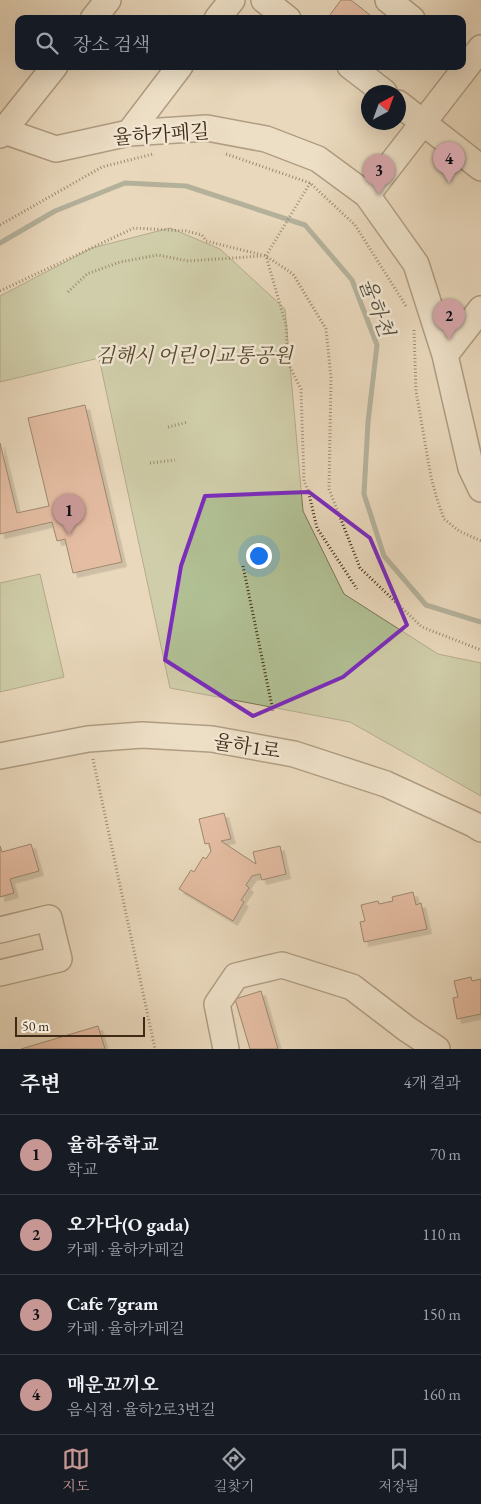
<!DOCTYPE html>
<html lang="ko">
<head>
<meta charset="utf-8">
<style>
  body { margin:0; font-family:"EB Garamond","Noto Serif KR",serif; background:#242831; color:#f1f3f6 }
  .compass { position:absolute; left:361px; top:85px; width:45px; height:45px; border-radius:50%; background:#171b24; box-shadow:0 5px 20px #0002; rotate:41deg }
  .scale { position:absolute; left:15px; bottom:12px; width:130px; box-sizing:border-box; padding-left:5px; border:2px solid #3f2a15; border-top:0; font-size:14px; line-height:18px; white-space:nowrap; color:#3f2a15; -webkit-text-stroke:4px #f1e6d3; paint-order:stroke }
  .you { position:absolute; left:258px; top:555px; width:18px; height:18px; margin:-12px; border:4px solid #fff; border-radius:50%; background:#1a73e8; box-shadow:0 0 0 8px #1a73e833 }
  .badge { display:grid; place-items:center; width:32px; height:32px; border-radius:50%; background:#c59692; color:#111; font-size:16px; font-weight:700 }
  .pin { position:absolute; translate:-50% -41px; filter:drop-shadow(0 1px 2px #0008) }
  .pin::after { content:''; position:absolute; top:26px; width:18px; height:15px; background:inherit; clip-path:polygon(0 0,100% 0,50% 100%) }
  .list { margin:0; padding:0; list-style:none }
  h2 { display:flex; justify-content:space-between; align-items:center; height:65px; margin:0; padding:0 20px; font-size:21px }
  h2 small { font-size:16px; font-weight:400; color:#9ea1a6 }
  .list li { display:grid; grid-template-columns:32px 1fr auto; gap:15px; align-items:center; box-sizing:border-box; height:80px; padding:0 20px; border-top:1px solid #363941 }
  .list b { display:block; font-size:19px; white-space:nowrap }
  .list p { margin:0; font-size:16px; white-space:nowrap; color:#9ea1a6 }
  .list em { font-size:16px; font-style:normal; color:#9ea1a6 }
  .icon { flex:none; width:28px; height:28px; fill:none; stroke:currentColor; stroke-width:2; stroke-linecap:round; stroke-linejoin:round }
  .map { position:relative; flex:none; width:481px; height:1049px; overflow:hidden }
  .search { position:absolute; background:#171b24; box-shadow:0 5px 20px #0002; left:15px; right:15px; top:15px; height:55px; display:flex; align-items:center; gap:12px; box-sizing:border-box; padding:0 18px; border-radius:10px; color:#9ea1a6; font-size:19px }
  .sheet { height:385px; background:#171b24 }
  nav { display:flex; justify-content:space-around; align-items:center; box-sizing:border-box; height:70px; border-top:1px solid #363941; background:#171b24; font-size:14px; color:#9ea1a6 }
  nav a { display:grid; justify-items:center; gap:2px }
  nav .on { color:#c59692 }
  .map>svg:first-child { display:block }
  .green { fill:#b1c094; stroke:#787554 }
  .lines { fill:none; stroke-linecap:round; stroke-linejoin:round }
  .stream { stroke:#748074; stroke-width:5 }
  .building { fill:#e09c85; stroke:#3f2a15; filter:url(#shadow) }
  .minor-casing { stroke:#6a563f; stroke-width:28 }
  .path { stroke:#3f2a15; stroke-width:3; stroke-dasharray:1 2.5; stroke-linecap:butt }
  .minor { stroke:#f1e6d3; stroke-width:25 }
  .marked { fill:none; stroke:#7b2cbf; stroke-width:4; stroke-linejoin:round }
  .labels { text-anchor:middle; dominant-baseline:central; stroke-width:5; stroke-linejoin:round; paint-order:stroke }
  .street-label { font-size:20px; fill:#3f2a15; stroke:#f1e6d3 }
  .park-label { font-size:20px; font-style:italic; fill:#56482e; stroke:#f1e6d3 }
  .water-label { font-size:21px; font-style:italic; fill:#554e3d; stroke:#f1e6d3 }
</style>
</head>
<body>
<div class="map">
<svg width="481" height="1049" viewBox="0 0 481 1049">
  <defs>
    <filter id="shadow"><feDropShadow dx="4.5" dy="4.5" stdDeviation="0" flood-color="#0004"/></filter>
  </defs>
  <rect width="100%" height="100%" fill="#e9d8bc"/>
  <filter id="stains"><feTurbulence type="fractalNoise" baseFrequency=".004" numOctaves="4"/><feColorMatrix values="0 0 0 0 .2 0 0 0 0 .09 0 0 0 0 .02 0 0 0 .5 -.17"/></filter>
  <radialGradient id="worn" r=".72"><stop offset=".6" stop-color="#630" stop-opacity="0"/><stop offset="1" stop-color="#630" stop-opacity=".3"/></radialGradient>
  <path class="green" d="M 170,228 L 220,249 L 285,309 L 303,511 L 344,594 L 438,654 L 481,663 L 481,796 L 350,722 L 170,688 L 99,358 L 0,382 L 0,296 L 92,248 Z
    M 40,574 L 64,677 L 0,692 L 0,583 Z"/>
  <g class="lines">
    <path class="stream" d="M 0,243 L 55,211 L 125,183 L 186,186 L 305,225 L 352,280 L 377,345 L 368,422 L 364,494 L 384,556 L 426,605 L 481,622"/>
  </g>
  <path class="building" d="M 341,0 L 351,0 L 375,19 L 327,19 Z
    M 85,405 L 122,562 L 73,573 L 65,539 L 57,541 L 52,522 L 0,534 L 0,443 L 17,513 L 49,506 L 28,418 Z
    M 224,813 L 231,839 L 221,841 L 256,864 L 253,852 L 280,846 L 286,874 L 262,880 L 260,874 L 252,876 L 246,885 L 249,888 L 241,900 L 244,902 L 233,921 L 179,889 L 191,870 L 194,872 L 203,857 L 206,859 L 211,851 L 209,843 L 205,844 L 199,819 Z
    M 31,844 L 39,871 L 10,879 L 14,893 L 0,897 L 0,846 L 2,852 Z
    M 413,892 L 416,905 L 421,903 L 427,929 L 364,942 L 360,922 L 365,921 L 361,905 L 378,901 L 379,904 L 393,901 L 392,897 Z
    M 471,977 L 472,981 L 481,979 L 481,1014 L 457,1019 L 453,998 L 458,997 L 454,981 Z
    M 261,991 L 278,1049 L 250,1049 L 235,999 Z
    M 98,1026 L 105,1049 L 21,1049 Z"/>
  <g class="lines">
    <g class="minor-casing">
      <path id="minor" d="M 264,0 L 288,19
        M 388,0 L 412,19
        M 93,19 L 108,0
        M 217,19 L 232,0
        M 350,66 L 384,92
        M 398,103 L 481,168
        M 0,128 L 4,131 L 56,149 L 129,133 L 207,128 L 266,139 L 318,159 L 367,195 L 416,264 L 445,355 L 471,468 L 481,489
        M 129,133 L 180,66
        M 0,135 L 55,66
        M 367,195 L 481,48
        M 445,355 L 481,309
        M 0,756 L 88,739 L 142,735 L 212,739 L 294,754 L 386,784 L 473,824 L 481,829
        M 0,930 L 49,918 L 59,959 L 0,973
        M 226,1049 L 217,1004 L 236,976 L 282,965 L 352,987 L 407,1029 L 437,1049"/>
    </g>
    <path class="path" d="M 226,154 L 310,183 L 355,225 L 406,306
      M 310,183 L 266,256 L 286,325 L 288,363 L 301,389 L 304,481 L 308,490 L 317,528 L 357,589
      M 0,225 L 102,167 L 153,154
      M 0,291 L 134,228 L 186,231 L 202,235 L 206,241 L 266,256 L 293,274 L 326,329 L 331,378 L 329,489 L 360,568 L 422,627 L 481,650
      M 68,292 L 87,274 L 120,262 L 158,255 L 188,261 L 262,256
      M 414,330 L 416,391 L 431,477 L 437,499 L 444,519 L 459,531 L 481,541
      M 168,427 L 188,422
      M 150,463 L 175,460
      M 243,566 L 273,711
      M 93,759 L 155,1049"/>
    <use href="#minor" class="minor"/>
  </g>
  <path d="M0 0H481V1049H0ZM 309,492 L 370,538 L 407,625 L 343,677 L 253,716 L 165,660 L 181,566 L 205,496 Z" fill="#e9d8bc" fill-opacity=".55" fill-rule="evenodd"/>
  <path class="marked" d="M 309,492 L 370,538 L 407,625 L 343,677 L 253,716 L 165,660 L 181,566 L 205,496 Z"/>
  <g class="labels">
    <g class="street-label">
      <text transform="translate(161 134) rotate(-4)">율하카페길</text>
      <text transform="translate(247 746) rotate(9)">율하1로</text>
    </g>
    <g class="park-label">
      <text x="194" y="355">김해시 어린이교통공원</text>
    </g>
    <g class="water-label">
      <text transform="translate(377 307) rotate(69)">율하천</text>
    </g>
  </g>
  <rect width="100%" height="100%" filter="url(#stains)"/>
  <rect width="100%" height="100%" fill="url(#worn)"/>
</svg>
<svg class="compass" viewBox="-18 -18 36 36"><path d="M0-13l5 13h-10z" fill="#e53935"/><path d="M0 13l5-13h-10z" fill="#9ea1a6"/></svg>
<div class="scale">50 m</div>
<div class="you"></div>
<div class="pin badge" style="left:69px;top:535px">1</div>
<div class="pin badge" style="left:449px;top:340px">2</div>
<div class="pin badge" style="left:379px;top:195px">3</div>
<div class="pin badge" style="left:449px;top:183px">4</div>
<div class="search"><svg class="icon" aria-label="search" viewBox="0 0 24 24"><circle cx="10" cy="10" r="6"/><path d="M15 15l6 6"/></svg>장소 검색</div>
</div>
<section class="sheet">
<h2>주변<small>4개 결과</small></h2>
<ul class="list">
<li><span class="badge">1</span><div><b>율하중학교</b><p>학교</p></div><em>70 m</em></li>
<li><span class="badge">2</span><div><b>오가다(O gada)</b><p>카페 · 율하카페길</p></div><em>110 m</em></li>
<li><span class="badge">3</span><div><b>Cafe 7gram</b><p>카페 · 율하카페길</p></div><em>150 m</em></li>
<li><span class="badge">4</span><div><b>매운꼬끼오</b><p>음식점 · 율하2로3번길</p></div><em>160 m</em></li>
</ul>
</section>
<nav>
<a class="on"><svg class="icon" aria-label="map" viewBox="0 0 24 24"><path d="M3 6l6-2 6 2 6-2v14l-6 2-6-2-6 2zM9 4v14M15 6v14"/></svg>지도</a>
<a><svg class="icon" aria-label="directions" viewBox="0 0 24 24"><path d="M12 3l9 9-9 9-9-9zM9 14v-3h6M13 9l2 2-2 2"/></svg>길찾기</a>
<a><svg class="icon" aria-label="saved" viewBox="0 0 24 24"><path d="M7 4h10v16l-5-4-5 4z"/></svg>저장됨</a>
</nav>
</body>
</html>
